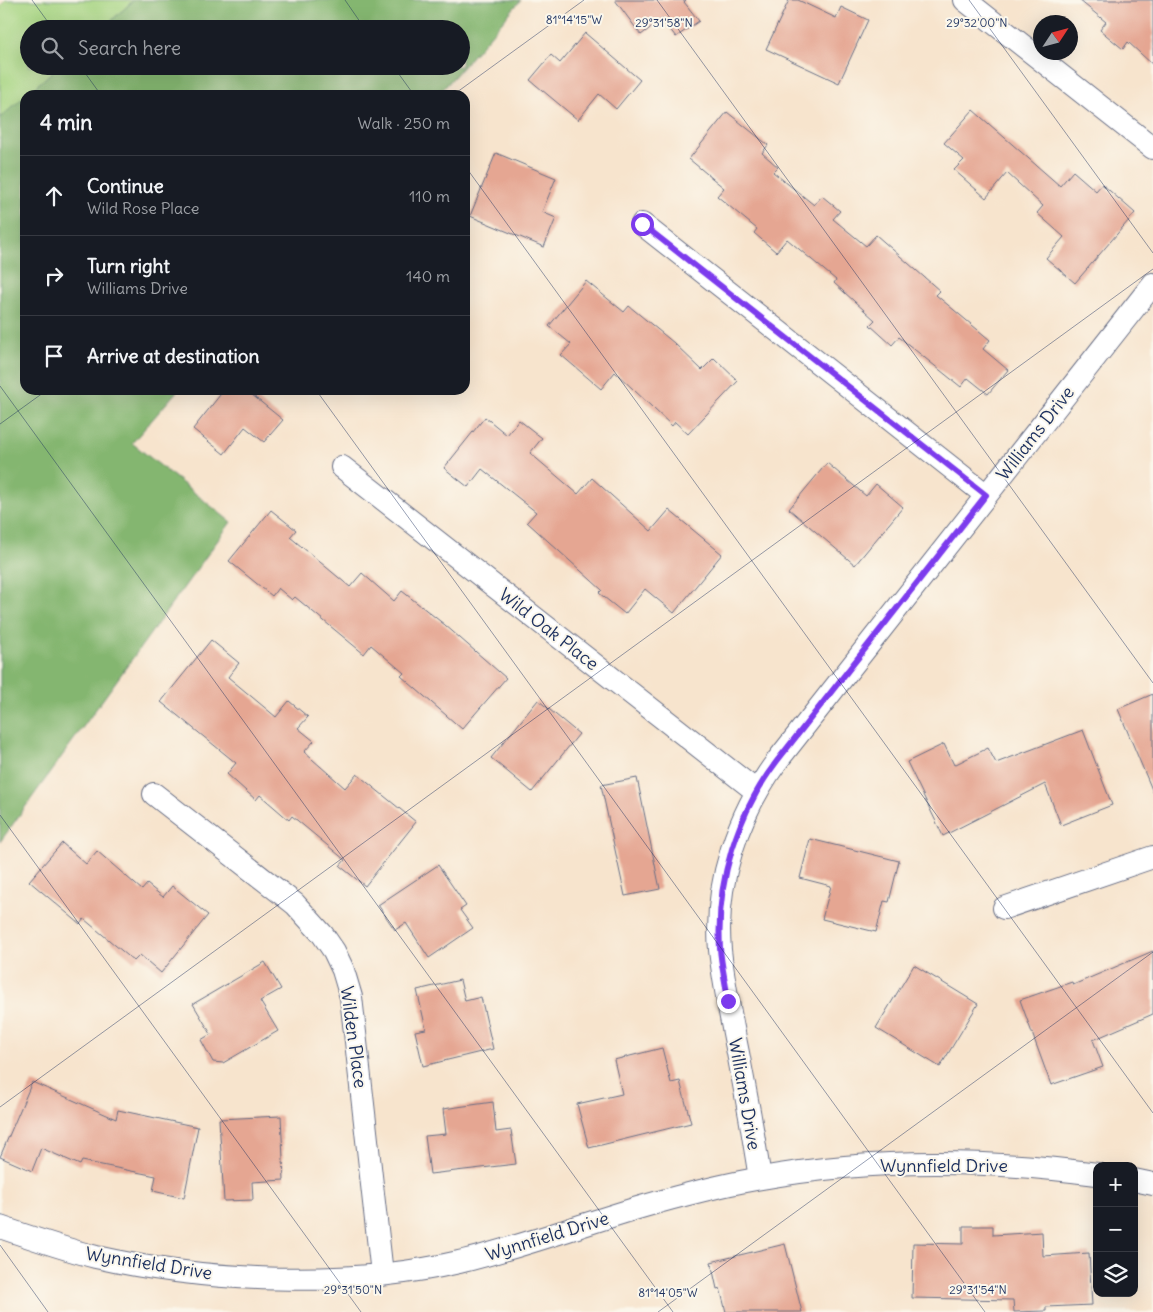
<!DOCTYPE html>
<html lang="en">
<head>
<meta charset="utf-8">
<style>
  body { margin:0; font-family:Delius,sans-serif; background:#242831; color:#f1f3f6 }
  .controls { position:absolute; right:15px; bottom:15px; display:grid; overflow:hidden; border-radius:10px; box-shadow:0 5px 20px #0002 }
  .controls button { width:45px; height:45px; display:grid; place-items:center; padding:0; border:0; border-bottom:1px solid #363941; background:#171b24; color:#f1f3f6; font:25px sans-serif }
  .compass { position:absolute; left:1033px; top:15px; width:45px; height:45px; border-radius:50%; background:#171b24; box-shadow:0 5px 20px #0002; rotate:54deg }
  .stop { position:absolute; width:15px; height:15px; margin:-11px; border:4px solid #7c3aed; border-radius:50%; background:#fff }
  .stop.end { background:#7c3aed; border-color:#fff; box-shadow:0 1px 5px #0008 }
  .list { margin:0; padding:0; list-style:none }
  h2 { display:flex; justify-content:space-between; align-items:center; height:65px; margin:0; padding:0 20px; font-size:21px }
  h2 small { font-size:16px; font-weight:400; color:#9ea1a6 }
  .list li { display:grid; grid-template-columns:32px 1fr auto; gap:15px; align-items:center; box-sizing:border-box; height:80px; padding:0 20px; border-top:1px solid #363941 }
  .list b { display:block; font-size:19px; white-space:nowrap }
  .list p { margin:0; font-size:16px; white-space:nowrap; color:#9ea1a6 }
  .list em { font-size:16px; font-style:normal; color:#9ea1a6 }
  .icon { flex:none; width:28px; height:28px; fill:none; stroke:currentColor; stroke-width:2; stroke-linecap:round; stroke-linejoin:round }
  .map { position:relative; flex:none; width:1153px; height:1312px; overflow:hidden }
  .search { position:absolute; background:#171b24; box-shadow:0 5px 20px #0002; left:20px; top:20px; width:450px; height:55px; display:flex; align-items:center; gap:12px; box-sizing:border-box; padding:0 18px; border-radius:28px; color:#9ea1a6; font-size:19px }
  .panel { position:absolute; background:#171b24; box-shadow:0 5px 20px #0002; left:20px; top:90px; width:450px; height:305px; border-radius:15px }
  .map>svg:first-child { display:block }
  .green { fill:#a6d481; stroke:#608270 }
  .forest { fill:#84b66f; stroke:#507266 }
  .building { fill:#e5a692 }
  .lines { fill:none; stroke-linecap:round; stroke-linejoin:round }
  .street-casing { stroke:#686e85; stroke-width:24 }
  .street { stroke:#fff; stroke-width:22 }
  .route { stroke:#7c3aed; stroke-width:6 }
  .ticks { fill:none; stroke:#1b2f5e; stroke-width:1; stroke-opacity:0.45 }
  .labels { text-anchor:middle; dominant-baseline:central; stroke-width:4; stroke-linejoin:round; paint-order:stroke }
  .street-label { font-size:18px; fill:#1b2f5e; stroke:#fbf7ec }
  .ticks-label { font-size:12px; text-anchor:middle; fill:#1b2f5e; stroke:#fbf7ec; stroke-width:4; stroke-linejoin:round; paint-order:stroke }
</style>
</head>
<body>
<div class="map">
<svg width="1153" height="1312" viewBox="0 0 1153 1312">
  <rect width="100%" height="100%" fill="#fbf7ec"/>
  <filter id="ink" filterUnits="userSpaceOnUse"><feTurbulence type="fractalNoise" baseFrequency=".02" numOctaves="2"/><feDisplacementMap in="SourceGraphic" scale="10" xChannelSelector="R" yChannelSelector="G"/><feConvolveMatrix kernelMatrix="1 2 1 2 8 2 1 2 1" color-interpolation-filters="sRGB"/></filter>
  <filter id="wash" filterUnits="userSpaceOnUse"><feTurbulence type="fractalNoise" baseFrequency=".0096" numOctaves="4" result="noise"/><feDisplacementMap in="SourceGraphic" scale="20" xChannelSelector="R" yChannelSelector="G"/><feGaussianBlur stdDeviation="1.12" result="paint"/><feColorMatrix in="noise" values="0 0 0 0 0 0 0 0 0 0 0 0 0 0 0 0 0 1.4 0 .05"/><feComposite in="paint" operator="in"/></filter>
  <g filter="url(#wash)">
    <rect width="100%" height="100%" fill="#f7e4cd"/>
    <path class="green" d="M 6,0 L 134,0 L 102,29 L 29,29 L 29,66 L 59,66 L 0,118 L 0,6 Z"/>
    <path class="forest" d="M 134,0 L 521,0 L 438,95 L 26,95 L 59,66 L 461,66 L 461,29 L 102,29 Z
      M 25,96 L 25,390 L 178,390 L 132,443 L 231,522 L 0,842 L 0,118 Z"/>
    <g id="blocks">
      <path class="building" d="M 615,0 L 686,0 L 684,2 L 699,21 L 676,37 L 662,19 L 641,35 Z
        M 789,0 L 798,0 L 836,18 L 841,7 L 868,20 L 839,83 L 766,49 Z
        M 1079,0 L 1153,0 L 1153,65 L 1128,42 L 1123,49 L 1100,30 L 1106,22 Z
        M 585,33 L 640,80 L 616,109 L 599,94 L 578,120 L 530,80 L 551,55 L 560,63 Z
        M 973,110 L 1060,186 L 1073,171 L 1096,191 L 1102,184 L 1135,213 L 1075,283 L 1046,258 L 1064,237 L 1037,213 L 1043,206 L 1007,173 L 986,198 L 954,170 L 964,160 L 944,143 Z
        M 727,112 L 768,145 L 762,153 L 778,167 L 773,172 L 814,205 L 822,196 L 840,211 L 833,219 L 866,246 L 876,235 L 940,291 L 936,295 L 990,340 L 983,349 L 1008,370 L 988,394 L 968,378 L 961,387 L 899,337 L 892,345 L 870,325 L 875,320 L 834,283 L 836,280 L 787,239 L 776,252 L 754,233 L 757,229 L 717,196 L 724,188 L 689,159 Z
        M 496,153 L 556,178 L 542,212 L 556,218 L 544,247 L 470,216 Z
        M 586,281 L 624,312 L 629,306 L 674,343 L 702,370 L 714,358 L 738,381 L 688,434 L 675,422 L 672,426 L 615,372 L 601,389 L 561,355 L 571,344 L 549,326 Z
        M 224,390 L 246,390 L 283,420 L 264,442 L 245,427 L 224,454 L 193,429 Z
        M 485,417 L 507,435 L 519,420 L 542,438 L 530,453 L 578,494 L 592,478 L 651,531 L 669,510 L 722,554 L 674,613 L 645,589 L 625,614 L 599,593 L 602,590 L 527,522 L 536,512 L 482,469 L 468,487 L 444,468 Z
        M 827,463 L 866,496 L 876,484 L 903,507 L 855,565 L 789,509 Z
        M 271,510 L 296,530 L 290,537 L 350,587 L 362,573 L 394,601 L 402,591 L 445,625 L 506,678 L 462,729 L 401,676 L 404,673 L 371,645 L 364,654 L 295,597 L 292,600 L 278,588 L 272,596 L 229,561 Z
        M 211,640 L 239,663 L 228,677 L 276,717 L 289,701 L 308,717 L 298,728 L 314,741 L 304,752 L 345,788 L 357,774 L 416,822 L 365,886 L 340,866 L 345,860 L 292,816 L 289,820 L 260,795 L 256,800 L 227,774 L 236,763 L 161,702 Z
        M 1153,694 L 1153,792 L 1118,709 Z
        M 538,700 L 579,734 L 532,792 L 491,758 Z
        M 1083,730 L 1112,805 L 1061,825 L 1045,784 L 943,836 L 907,762 L 944,744 L 954,765 L 988,748 L 996,763 Z
        M 637,778 L 660,889 L 625,896 L 601,785 Z
        M 810,839 L 899,861 L 889,902 L 884,901 L 876,932 L 822,919 L 831,886 L 800,878 Z
        M 62,843 L 86,864 L 97,851 L 142,890 L 147,884 L 163,897 L 172,886 L 208,915 L 161,973 L 140,955 L 134,961 L 84,919 L 80,924 L 29,881 Z
        M 438,865 L 466,906 L 460,910 L 473,928 L 429,958 L 406,923 L 395,930 L 378,905 Z
        M 1153,951 L 1153,1014 L 1093,1040 L 1103,1067 L 1051,1085 L 1020,1000 L 1072,982 L 1073,985 Z
        M 265,962 L 281,989 L 260,1001 L 278,1031 L 223,1063 L 213,1062 L 201,1040 L 211,1034 L 193,1004 Z
        M 914,965 L 978,1004 L 940,1067 L 876,1028 Z
        M 460,980 L 465,1001 L 481,997 L 493,1049 L 423,1066 L 415,1031 L 426,1029 L 417,990 Z
        M 662,1048 L 671,1083 L 680,1081 L 691,1123 L 589,1148 L 577,1104 L 622,1094 L 614,1060 Z
        M 32,1082 L 116,1119 L 118,1110 L 198,1127 L 184,1198 L 153,1191 L 156,1176 L 82,1161 L 80,1165 L 41,1148 L 32,1171 L 0,1157 Z
        M 493,1102 L 496,1132 L 511,1130 L 516,1164 L 430,1174 L 425,1136 L 446,1134 L 443,1109 Z
        M 281,1116 L 284,1180 L 252,1182 L 253,1200 L 224,1201 L 219,1119 Z
        M 963,1226 L 993,1226 L 993,1235 L 1042,1232 L 1043,1256 L 1089,1253 L 1092,1305 L 1046,1307 L 1046,1311 L 1014,1312 L 1013,1300 L 912,1298 L 913,1243 L 963,1244 Z
        M 785,1244 L 802,1312 L 726,1312 L 720,1288 L 717,1289 L 711,1262 Z"/>
    </g>
  </g>
  <g filter="url(#ink)">
    <use href="#blocks" fill-opacity="0" stroke="#686e85" stroke-width="1"/>
    <g class="lines">
      <g class="street-casing">
        <path id="street" d="M 965,0 L 1153,148
          M 642,224 L 986,495
          M 342,467 L 756,791
          M 154,794 L 295,904 L 323,935 L 334,951 L 343,970 L 351,997 L 382,1274
          M 1004,908 L 1153,857
          M 760,1178 C 754,1138 747,1098 739,1058 C 732,1023 724,986 720,950 C 714,883 738,814 777,761 L 1153,284
          M 1134,1180 L 1153,1184
          M 0,1227 C 32,1238 64,1249 96,1257 C 207,1282 348,1288 459,1262 C 521,1247 580,1225 641,1207 C 679,1196 717,1186 756,1179 C 868,1158 984,1159 1097,1174"/>
      </g>
      <use href="#street" class="street"/>
    </g>
  </g>
  <g class="lines" filter="url(#ink)">
    <path class="route" d="M 642,224 L 986,495 L 777,761 C 737,814 716,881 720,948 C 721,965 726,983 728,1001"/>
  </g>
  <path class="ticks" d="M 32,0 L 53,29M 345,0 L 365,29M 657,0 L 1153,683M 969,0 L 1153,253M 80,66 L 101,95M 393,66 L 414,95M 453,95 L 584,0M 465,166 L 1153,1113M 0,386 L 673,1312M 316,390 L 985,1312M 0,424 L 47,390M 0,815 L 361,1312M 0,1107 L 1153,269M 0,1245 L 48,1312M 658,1312 L 1153,952"/>
  <g class="labels">
    <g class="street-label">
      <text transform="translate(1035 433) rotate(-52)">Williams Drive</text>
      <text transform="translate(549 629) rotate(38)">Wild Oak Place</text>
      <text transform="translate(354 1037) rotate(82)">Wilden Place</text>
      <text transform="translate(745 1094) rotate(80)">Williams Drive</text>
      <text x="944" y="1165">Wynnfield Drive</text>
      <text transform="translate(547 1236) rotate(-17)">Wynnfield Drive</text>
      <text transform="translate(149 1263) rotate(9)">Wynnfield Drive</text>
    </g>
  </g>
  <g class="ticks-label">
    <text x="574" y="24">81°14'15"W</text>
    <text x="664" y="27">29°31'58"N</text>
    <text x="977" y="27">29°32'00"N</text>
    <text x="353" y="1294">29°31'50"N</text>
    <text x="978" y="1294">29°31'54"N</text>
    <text x="668" y="1297">81°14'05"W</text>
  </g>
</svg>
<div class="controls">
<button>+</button>
<button>−</button>
<button><svg class="icon" aria-label="layers" viewBox="0 0 24 24"><path d="M12 4l9 5-9 5-9-5zM3 14l9 5 9-5"/></svg></button>
</div>
<svg class="compass" viewBox="-18 -18 36 36"><path d="M0-13l5 13h-10z" fill="#e53935"/><path d="M0 13l5-13h-10z" fill="#9ea1a6"/></svg>
<div class="stop" style="left:642px;top:224px"></div>
<div class="stop end" style="left:728px;top:1001px"></div>
<div class="search"><svg class="icon" aria-label="search" viewBox="0 0 24 24"><circle cx="10" cy="10" r="6"/><path d="M15 15l6 6"/></svg>Search here</div>
<section class="panel">
<h2>4 min<small>Walk · 250 m</small></h2>
<ul class="list">
<li><svg class="icon" aria-label="ahead" viewBox="0 0 24 24"><path d="M12 20V5M6 11l6-6 6 6"/></svg><div><b>Continue</b><p>Wild Rose Place</p></div><em>110 m</em></li>
<li><svg class="icon" aria-label="right" viewBox="0 0 24 24"><path d="M7 20v-9h11M14 6l5 5-5 5"/></svg><div><b>Turn right</b><p>Williams Drive</p></div><em>140 m</em></li>
<li><svg class="icon" aria-label="arrive" viewBox="0 0 24 24"><path d="M6 21V4h12l-3 4 3 4H6"/></svg><div><b>Arrive at destination</b></div></li>
</ul>
</section>
</div>
</body>
</html>
